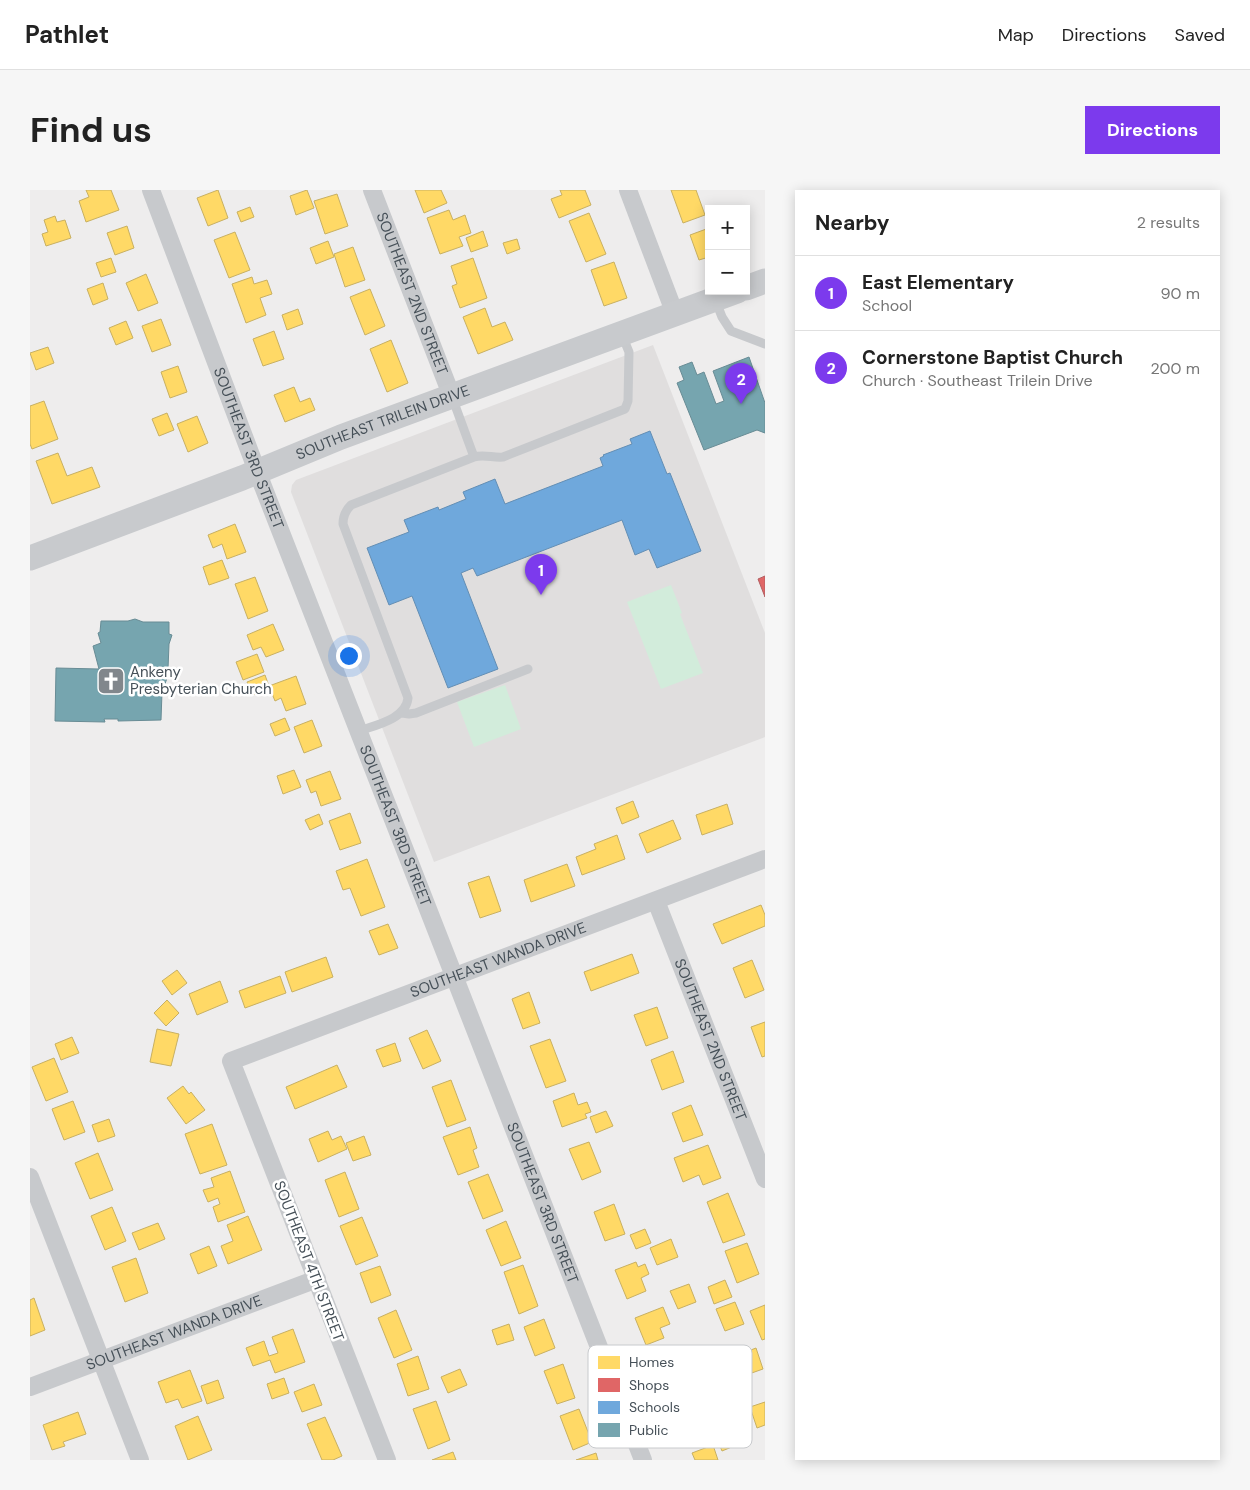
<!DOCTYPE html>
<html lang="en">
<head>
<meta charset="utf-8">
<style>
  body { margin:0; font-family:"DM Sans",sans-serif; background:#f6f6f6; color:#222 }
  .controls { position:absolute; right:15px; top:15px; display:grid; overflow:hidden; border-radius:0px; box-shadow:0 2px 12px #0003 }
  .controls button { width:45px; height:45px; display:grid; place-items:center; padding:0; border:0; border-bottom:1px solid #e0e0e0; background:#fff; color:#222; font:25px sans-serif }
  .you { position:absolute; left:318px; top:465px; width:18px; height:18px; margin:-12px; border:4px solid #fff; border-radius:50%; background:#1a73e8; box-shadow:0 0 0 8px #1a73e833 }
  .badge { display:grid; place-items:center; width:32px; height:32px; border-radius:50%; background:#7c3aed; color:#fff; font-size:16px; font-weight:700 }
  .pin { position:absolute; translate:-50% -41px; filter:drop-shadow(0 1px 2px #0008) }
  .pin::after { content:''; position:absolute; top:26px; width:18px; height:15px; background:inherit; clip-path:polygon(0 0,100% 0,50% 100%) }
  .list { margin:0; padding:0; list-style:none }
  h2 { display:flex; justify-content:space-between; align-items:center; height:65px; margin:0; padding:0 20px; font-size:21px }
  h2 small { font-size:16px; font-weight:400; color:#767676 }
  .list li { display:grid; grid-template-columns:32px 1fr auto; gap:15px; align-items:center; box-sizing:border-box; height:75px; padding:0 20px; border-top:1px solid #e0e0e0 }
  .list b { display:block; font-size:19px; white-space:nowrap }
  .list p { margin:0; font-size:16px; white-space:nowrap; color:#767676 }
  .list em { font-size:16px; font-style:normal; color:#767676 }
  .map { position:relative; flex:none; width:735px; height:1270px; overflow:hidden; border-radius:0px }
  header { display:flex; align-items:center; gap:30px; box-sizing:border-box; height:70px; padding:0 25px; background:#fff; border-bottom:1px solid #e0e0e0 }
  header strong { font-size:24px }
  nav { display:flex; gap:28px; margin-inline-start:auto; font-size:18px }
  .intro { display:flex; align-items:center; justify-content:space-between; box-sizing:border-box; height:120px; padding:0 30px }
  h1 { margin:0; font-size:35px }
  .button { padding:12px 22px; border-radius:0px; background:#7c3aed; color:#fff; font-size:18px; font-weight:700 }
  main { display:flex; gap:30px; padding:0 30px }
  aside { flex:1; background:#fff; border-radius:0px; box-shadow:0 2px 12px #0003 }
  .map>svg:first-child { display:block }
  .education { fill:#e0dede }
  .green { fill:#d2ecdb }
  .homes { fill:#ffd966; stroke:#c8b062 }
  .shops { fill:#e06666; stroke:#b25f62 }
  .schools { fill:#6fa8dc; stroke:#638eb4 }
  .public { fill:#76a5af; stroke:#688c95 }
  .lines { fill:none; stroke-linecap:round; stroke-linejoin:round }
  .lane { stroke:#c7c9cc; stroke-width:9 }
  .street { stroke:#c7c9cc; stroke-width:18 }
  .secondary { stroke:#c8cacd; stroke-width:25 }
  .labels { text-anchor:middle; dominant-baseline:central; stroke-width:5; stroke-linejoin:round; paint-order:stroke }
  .street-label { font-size:15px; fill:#465058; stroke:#fff }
  .poi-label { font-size:15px; fill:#465058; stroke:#fff; text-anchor:start }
  .key { fill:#fff; stroke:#c8cacd; stroke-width:1 }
  .key-label { font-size:14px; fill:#465058 }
</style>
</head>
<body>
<header>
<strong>Pathlet</strong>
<nav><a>Map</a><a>Directions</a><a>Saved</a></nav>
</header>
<div class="intro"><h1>Find us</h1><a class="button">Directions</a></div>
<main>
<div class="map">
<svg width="735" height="1270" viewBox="0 0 735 1270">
  <rect width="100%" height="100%" fill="#eeeded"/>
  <path class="education" d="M 623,155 L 735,443 L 735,547 L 404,672 L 261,302 L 262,295 L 266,290 Z"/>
  <path class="green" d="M 641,395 L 652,423 L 650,424 L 673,483 L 631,499 L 597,412 Z
    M 475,495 L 491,539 L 444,557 L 427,512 Z"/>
  <path class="homes" d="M 56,0 L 81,0 L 89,20 L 56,32 L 49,11 L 59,7 Z
    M 188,0 L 198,28 L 178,36 L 167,8 Z
    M 277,0 L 284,18 L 266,25 L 260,6 Z
    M 385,0 L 411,0 L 417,13 L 394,23 Z
    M 530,0 L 555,0 L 561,15 L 529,28 L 521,9 L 532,5 Z
    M 641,0 L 666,0 L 675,25 L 653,33 Z
    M 307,4 L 318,36 L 295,44 L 284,11 Z
    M 220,17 L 224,27 L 211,32 L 207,22 Z
    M 419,20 L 423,30 L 435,25 L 441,43 L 429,47 L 433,56 L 410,64 L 397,28 Z
    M 559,23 L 576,64 L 556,72 L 539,31 Z
    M 25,26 L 27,32 L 35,30 L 41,48 L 16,56 L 12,44 L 18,42 L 14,30 Z
    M 97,36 L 104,58 L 85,65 L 77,43 Z
    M 679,38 L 679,67 L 669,70 L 660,45 Z
    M 453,41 L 458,56 L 441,62 L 436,48 Z
    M 205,42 L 220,80 L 199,88 L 184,50 Z
    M 487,49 L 490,59 L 477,64 L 473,53 Z
    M 298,51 L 304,67 L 286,74 L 280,58 Z
    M 323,57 L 335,90 L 315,97 L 304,64 Z
    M 81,68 L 86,82 L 71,87 L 66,73 Z
    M 443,68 L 457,108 L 430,118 L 422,96 L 427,94 L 421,76 Z
    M 584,72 L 597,108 L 574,116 L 561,80 Z
    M 116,84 L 128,113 L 108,121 L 96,93 Z
    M 222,87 L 224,94 L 237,90 L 242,104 L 230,108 L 236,125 L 216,133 L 202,94 Z
    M 73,93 L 78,109 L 63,115 L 57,99 Z
    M 340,99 L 355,136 L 335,145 L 320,107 Z
    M 455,118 L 462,137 L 475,132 L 483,150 L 448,164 L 433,127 Z
    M 268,119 L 273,134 L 257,140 L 252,125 Z
    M 131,129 L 141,155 L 122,162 L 112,136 Z
    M 96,131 L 103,148 L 86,155 L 79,138 Z
    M 244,141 L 254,169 L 233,176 L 223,149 Z
    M 361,150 L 378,193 L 357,202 L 340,159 Z
    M 18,157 L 24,173 L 6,180 L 0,163 Z
    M 148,176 L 157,202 L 140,208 L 131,182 Z
    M 264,197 L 270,212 L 280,208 L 285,220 L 255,232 L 244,205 Z
    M 14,211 L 28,249 L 2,259 L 0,254 L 0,216 Z
    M 137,223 L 144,240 L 129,246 L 122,229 Z
    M 167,226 L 178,253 L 158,262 L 147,234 Z
    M 28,263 L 37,286 L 62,277 L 70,297 L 22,314 L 6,271 Z
    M 205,334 L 216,362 L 197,369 L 192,354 L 183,358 L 178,345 Z
    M 192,370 L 199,388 L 179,395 L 173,377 Z
    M 225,387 L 238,421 L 218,429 L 205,394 Z
    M 243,434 L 254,460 L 236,467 L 231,457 L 223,460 L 217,445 Z
    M 227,464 L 234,482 L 213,490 L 206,472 Z
    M 235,485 L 240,499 L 222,505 L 217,492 Z
    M 266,486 L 276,514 L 256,521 L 251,508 L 245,511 L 239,496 Z
    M 255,528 L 260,540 L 245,546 L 240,534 Z
    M 282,530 L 292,556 L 274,563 L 264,537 Z
    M 264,580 L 271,597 L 253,604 L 247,586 Z
    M 300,581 L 311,609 L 291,616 L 286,601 L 281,603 L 276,590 Z
    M 603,611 L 609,627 L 592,634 L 586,618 Z
    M 697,614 L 703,634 L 672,645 L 666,625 Z
    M 320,623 L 331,653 L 310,660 L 299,631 Z
    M 289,624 L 293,634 L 280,640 L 275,630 Z
    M 643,630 L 651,649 L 617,663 L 609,644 Z
    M 587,645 L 595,669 L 552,685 L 546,667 L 566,659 L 564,654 Z
    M 337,669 L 355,717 L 331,726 L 320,698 L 313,700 L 306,681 Z
    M 537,674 L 545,696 L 501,712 L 494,690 Z
    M 459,686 L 471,721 L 450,728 L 438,693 Z
    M 731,715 L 735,725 L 735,736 L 692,754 L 683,734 Z
    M 358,734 L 368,758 L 349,765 L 339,741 Z
    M 602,764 L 609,783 L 561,801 L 554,782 Z
    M 296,767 L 303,787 L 262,802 L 255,782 Z
    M 722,770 L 734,800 L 715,808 L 703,778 Z
    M 147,780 L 157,793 L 142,805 L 132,791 Z
    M 250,786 L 256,803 L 215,818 L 209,801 Z
    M 190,791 L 198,812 L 167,825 L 159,804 Z
    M 499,802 L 510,833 L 493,839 L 482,809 Z
    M 137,810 L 149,823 L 136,836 L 124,823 Z
    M 627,817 L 638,848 L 616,856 L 604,825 Z
    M 735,832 L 735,866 L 732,867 L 721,837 Z
    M 127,839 L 149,844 L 141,876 L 120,872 Z
    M 397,840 L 411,871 L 393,879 L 379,848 Z
    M 42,847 L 49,863 L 31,870 L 25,854 Z
    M 520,849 L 536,891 L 516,898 L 500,856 Z
    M 365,853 L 371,871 L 353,877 L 346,860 Z
    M 643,861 L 654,892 L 632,900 L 621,870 Z
    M 24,868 L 38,902 L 16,911 L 2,877 Z
    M 307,875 L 317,897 L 265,919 L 256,897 Z
    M 421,890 L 436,930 L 417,937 L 402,897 Z
    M 153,896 L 159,904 L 161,902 L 175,920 L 156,934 L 137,908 Z
    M 544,903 L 548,915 L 557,912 L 561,922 L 555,924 L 557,928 L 532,937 L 523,911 Z
    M 43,911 L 55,942 L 34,950 L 22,919 Z
    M 661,915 L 673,945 L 653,952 L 642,923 Z
    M 576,921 L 583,936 L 566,943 L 560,927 Z
    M 79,929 L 85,946 L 68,952 L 62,935 Z
    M 182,934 L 197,975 L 170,984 L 155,944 Z
    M 440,937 L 447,958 L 443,960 L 449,977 L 428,985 L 413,947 Z
    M 298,941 L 302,950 L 311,946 L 317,959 L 288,972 L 279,949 Z
    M 334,946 L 341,965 L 323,971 L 316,953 Z
    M 559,952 L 571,982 L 552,990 L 539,959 Z
    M 678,955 L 691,988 L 673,995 L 669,985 L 653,992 L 644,968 Z
    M 68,963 L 83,1000 L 60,1009 L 45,973 Z
    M 200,981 L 215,1022 L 188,1032 L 183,1017 L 190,1014 L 188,1008 L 178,1012 L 173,1000 L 184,997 L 181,988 Z
    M 315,982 L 329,1019 L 309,1027 L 295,990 Z
    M 458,984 L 473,1021 L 453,1029 L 438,992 Z
    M 698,1003 L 715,1045 L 693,1053 L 677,1012 Z
    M 584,1014 L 595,1044 L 575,1051 L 564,1022 Z
    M 82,1017 L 96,1051 L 75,1060 L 61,1026 Z
    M 218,1026 L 232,1060 L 198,1074 L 191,1056 L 203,1051 L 197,1035 Z
    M 332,1027 L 348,1066 L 326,1075 L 310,1036 Z
    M 476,1031 L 491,1068 L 471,1076 L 456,1040 Z
    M 128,1033 L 135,1049 L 109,1060 L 102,1043 Z
    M 615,1039 L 621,1053 L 606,1059 L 600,1045 Z
    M 641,1049 L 648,1067 L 627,1075 L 620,1058 Z
    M 717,1053 L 729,1084 L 707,1093 L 695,1061 Z
    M 179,1056 L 187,1076 L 168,1084 L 160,1064 Z
    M 106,1068 L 118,1103 L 95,1112 L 82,1077 Z
    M 606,1072 L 608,1077 L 615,1074 L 619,1084 L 611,1088 L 616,1101 L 597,1109 L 585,1080 Z
    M 493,1075 L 508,1116 L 489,1124 L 474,1082 Z
    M 350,1076 L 361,1105 L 341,1113 L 330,1083 Z
    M 695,1090 L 702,1107 L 684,1114 L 678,1097 Z
    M 659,1094 L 666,1112 L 648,1119 L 640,1101 Z
    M 4,1108 L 15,1140 L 0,1146 L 0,1110 Z
    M 705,1112 L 714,1134 L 695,1141 L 686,1119 Z
    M 735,1115 L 735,1149 L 732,1150 L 720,1121 Z
    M 633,1117 L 640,1134 L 630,1138 L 634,1148 L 616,1155 L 605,1128 Z
    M 366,1120 L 382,1160 L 364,1168 L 348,1128 Z
    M 514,1129 L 525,1158 L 505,1166 L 494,1137 Z
    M 479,1134 L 484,1150 L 467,1155 L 462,1140 Z
    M 263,1139 L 275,1172 L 245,1183 L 240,1170 L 223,1176 L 216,1158 L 234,1151 L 239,1166 L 248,1163 L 242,1147 Z
    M 726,1158 L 733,1179 L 716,1185 L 714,1177 L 699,1183 L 695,1170 Z
    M 388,1166 L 399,1199 L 378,1206 L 367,1174 Z
    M 533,1174 L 545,1208 L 527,1214 L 514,1181 Z
    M 430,1179 L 437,1195 L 418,1203 L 411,1187 Z
    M 160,1180 L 172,1211 L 152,1218 L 148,1209 L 136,1213 L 128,1192 Z
    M 254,1188 L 259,1203 L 242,1209 L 237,1194 Z
    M 188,1190 L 194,1208 L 177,1214 L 171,1196 Z
    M 284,1194 L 292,1215 L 272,1222 L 264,1202 Z
    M 406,1211 L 420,1250 L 398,1259 L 383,1219 Z
    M 735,1212 L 735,1235 L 727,1238 L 720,1217 Z
    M 549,1219 L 562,1252 L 543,1260 L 530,1226 Z
    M 48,1222 L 56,1244 L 33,1252 L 35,1256 L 22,1260 L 13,1235 Z
    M 168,1226 L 182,1260 L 158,1270 L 145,1236 Z
    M 295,1227 L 312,1266 L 303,1270 L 292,1270 L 277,1234 Z
    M 703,1237 L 709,1254 L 692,1261 L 685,1244 Z
    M 683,1255 L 688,1270 L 665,1270 L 662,1263 Z
    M 423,1262 L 426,1270 L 402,1270 Z
    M 566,1263 L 568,1270 L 546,1270 Z"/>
  <path class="shops" d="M 735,386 L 735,407 L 728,389 Z"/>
  <path class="schools" d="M 620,241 L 637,284 L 640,283 L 671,361 L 627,378 L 619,359 L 605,365 L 592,330 L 447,386 L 443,378 L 431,383 L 468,479 L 418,498 L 382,406 L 359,415 L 337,358 L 379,342 L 374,330 L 408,317 L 409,320 L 436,309 L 433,302 L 465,289 L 475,314 L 573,276 L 570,268 L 574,266 L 573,265 L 602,254 L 600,249 Z"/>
  <path class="public" d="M 719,167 L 735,213 L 735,243 L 727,240 L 674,260 L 647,193 L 654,190 L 649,177 L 662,172 L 667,185 L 674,182 L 686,214 L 694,211 L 683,181 Z
    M 105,429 L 113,432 L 139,432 L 139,444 L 142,445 L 139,454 L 138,479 L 140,480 L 132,502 L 131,530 L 88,531 L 88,529 L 74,529 L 75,532 L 25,531 L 26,478 L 69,479 L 63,456 L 71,453 L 68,443 L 70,442 L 71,431 L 98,431 Z"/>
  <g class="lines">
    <path class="lane" d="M 685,109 L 692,127 L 701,141 L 735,154
      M 422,207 L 444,267
      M 372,523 L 379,524 L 386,523 L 498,479
      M 329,541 C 346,535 376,529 378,508 L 313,334 C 313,327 316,320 321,315 L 444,267 C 454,264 463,268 473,267 L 595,219 L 598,211 L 599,162 L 592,145"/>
    <g class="street">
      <path id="s1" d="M 121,0 L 227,281 L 613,1270"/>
      <path id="s2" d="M 342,0 L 422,207"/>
      <path d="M 598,0 L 645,124"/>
      <path id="s3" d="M 626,711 L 735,989"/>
      <path d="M 0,987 L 110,1270"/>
      <path id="s4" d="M 0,1197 L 287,1089"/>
      <path id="s5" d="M 357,1270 L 201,871 L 735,669"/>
    </g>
    <g class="secondary">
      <path d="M 716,98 L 735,91"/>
      <path id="s6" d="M 0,368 L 212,288 L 311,247 L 707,101"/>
    </g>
  </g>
  <defs>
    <g id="church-square" transform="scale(1.4375)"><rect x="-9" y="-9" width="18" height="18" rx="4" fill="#81878c" stroke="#fff"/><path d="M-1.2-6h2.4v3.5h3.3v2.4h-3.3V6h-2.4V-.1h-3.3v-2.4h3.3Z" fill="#fff"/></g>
  </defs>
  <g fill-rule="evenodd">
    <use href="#church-square" x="81" y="491"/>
  </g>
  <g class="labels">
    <g class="street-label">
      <text stroke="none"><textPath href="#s2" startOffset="111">SOUTHEAST 2ND STREET</textPath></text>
      <text stroke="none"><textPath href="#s6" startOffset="378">SOUTHEAST TRILEIN DRIVE</textPath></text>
      <text stroke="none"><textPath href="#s1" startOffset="276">SOUTHEAST 3RD STREET</textPath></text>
      <text stroke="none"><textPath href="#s1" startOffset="681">SOUTHEAST 3RD STREET</textPath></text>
      <text stroke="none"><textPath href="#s5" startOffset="714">SOUTHEAST WANDA DRIVE</textPath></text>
      <text stroke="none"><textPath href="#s3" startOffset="149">SOUTHEAST 2ND STREET</textPath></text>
      <text stroke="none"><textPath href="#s1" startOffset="1086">SOUTHEAST 3RD STREET</textPath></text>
      <text transform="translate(279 1071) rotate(69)">SOUTHEAST 4TH STREET</text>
      <text stroke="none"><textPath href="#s4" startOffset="154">SOUTHEAST WANDA DRIVE</textPath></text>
    </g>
    <g class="poi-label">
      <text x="100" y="482">Ankeny<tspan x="100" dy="17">Presbyterian Church</tspan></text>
    </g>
  </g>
  <rect x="558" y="1155" width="164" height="103" rx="8" class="key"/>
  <rect x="568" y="1166" width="22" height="13" fill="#ffd966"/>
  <rect x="568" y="1188" width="22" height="14" fill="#e06666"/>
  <rect x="568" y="1211" width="22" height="13" fill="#6fa8dc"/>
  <rect x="568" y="1233" width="22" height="14" fill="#76a5af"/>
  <g class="key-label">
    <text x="599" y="1177">Homes</text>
    <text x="599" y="1200">Shops</text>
    <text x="599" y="1222">Schools</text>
    <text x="599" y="1245">Public</text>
  </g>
</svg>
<div class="controls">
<button>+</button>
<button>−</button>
</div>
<div class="you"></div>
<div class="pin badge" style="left:511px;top:405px">1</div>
<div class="pin badge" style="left:711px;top:214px">2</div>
</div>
<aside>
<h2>Nearby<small>2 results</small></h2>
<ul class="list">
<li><span class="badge">1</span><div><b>East Elementary</b><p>School</p></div><em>90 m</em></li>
<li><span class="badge">2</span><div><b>Cornerstone Baptist Church</b><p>Church · Southeast Trilein Drive</p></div><em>200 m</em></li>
</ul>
</aside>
</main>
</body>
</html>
